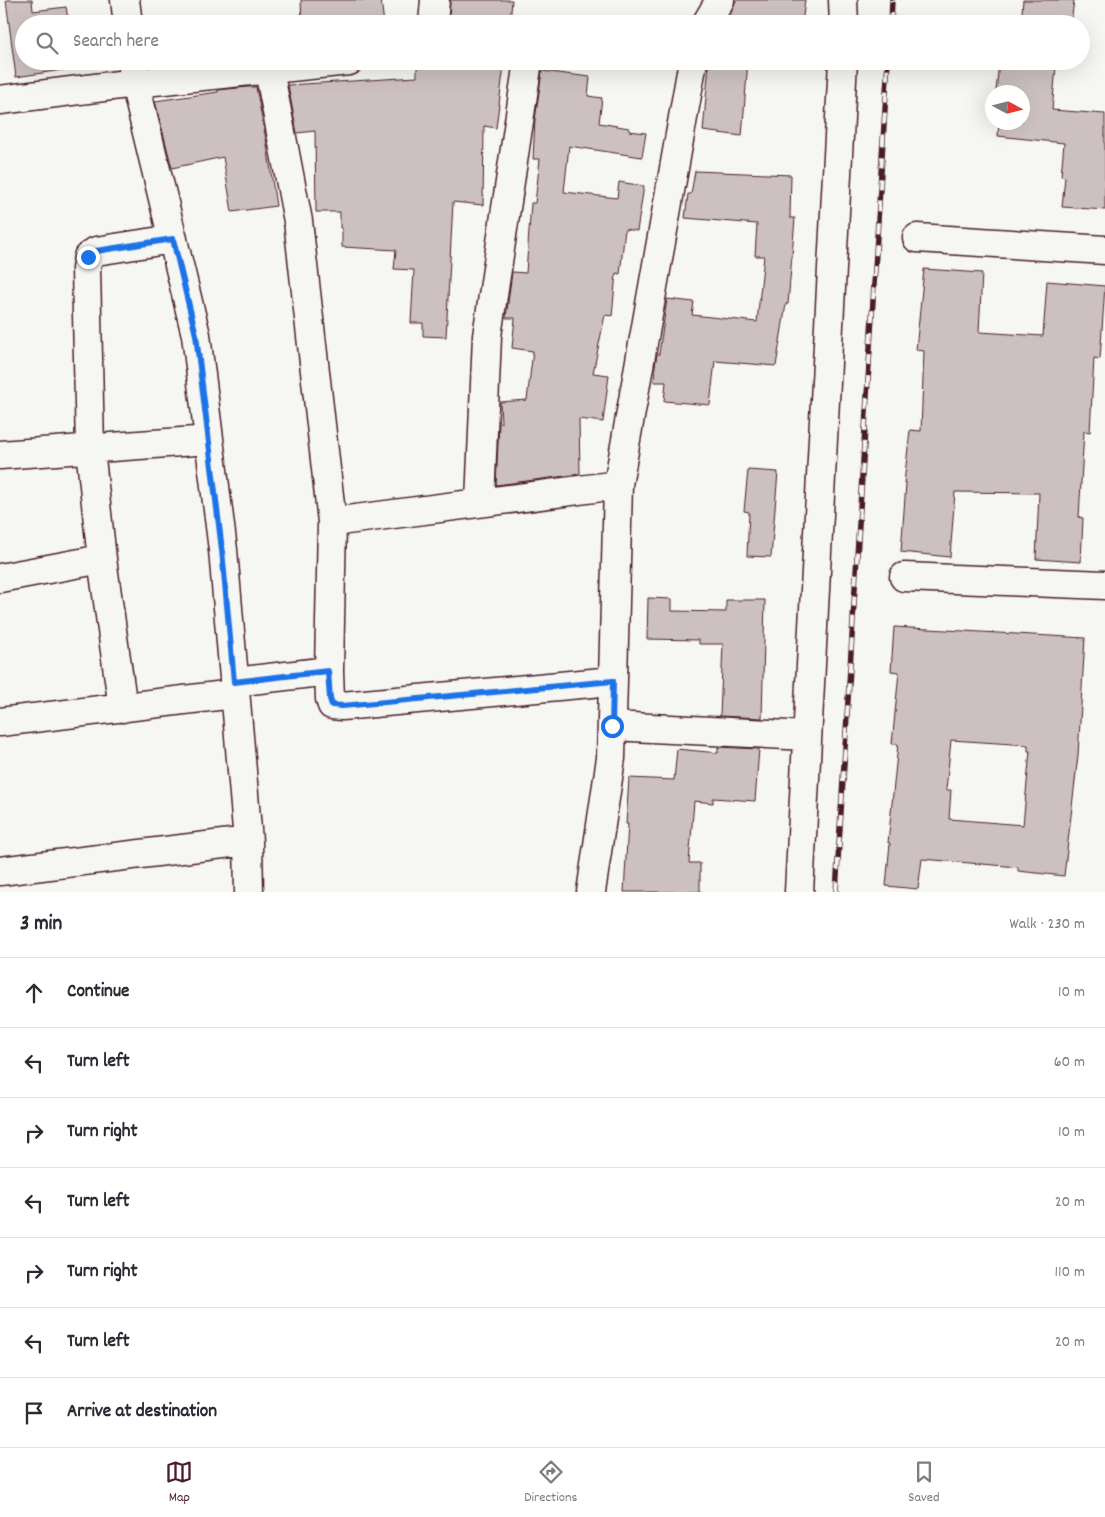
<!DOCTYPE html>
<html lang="en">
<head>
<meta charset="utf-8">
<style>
  body { margin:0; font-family:Dekko,sans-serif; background:#f7f7f7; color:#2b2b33 }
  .compass { position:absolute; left:985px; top:85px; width:45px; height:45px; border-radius:50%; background:#fff; box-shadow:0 5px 20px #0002; rotate:97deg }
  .stop { position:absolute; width:15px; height:15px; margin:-11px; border:4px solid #1a73e8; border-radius:50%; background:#fff }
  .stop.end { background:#1a73e8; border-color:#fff; box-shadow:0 1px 5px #0008 }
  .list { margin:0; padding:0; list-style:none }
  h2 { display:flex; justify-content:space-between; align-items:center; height:65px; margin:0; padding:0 20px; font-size:21px }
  h2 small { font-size:16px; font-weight:400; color:#7c7c81 }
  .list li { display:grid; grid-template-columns:32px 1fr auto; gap:15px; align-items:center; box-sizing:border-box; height:70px; padding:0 20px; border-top:1px solid #e1e1e2 }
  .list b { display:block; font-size:19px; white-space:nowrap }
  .list em { font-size:16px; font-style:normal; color:#7c7c81 }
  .icon { flex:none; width:28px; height:28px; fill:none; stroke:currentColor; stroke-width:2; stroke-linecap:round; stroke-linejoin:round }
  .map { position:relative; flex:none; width:1105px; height:892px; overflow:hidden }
  .search { position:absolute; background:#fff; box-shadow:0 5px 20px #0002; left:15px; right:15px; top:15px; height:55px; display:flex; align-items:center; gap:12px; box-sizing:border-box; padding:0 18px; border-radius:28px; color:#7c7c81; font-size:19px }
  .sheet { height:555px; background:#fff }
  nav { display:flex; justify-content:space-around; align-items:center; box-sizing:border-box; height:70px; border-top:1px solid #e1e1e2; background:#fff; font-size:14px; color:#7c7c81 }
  nav a { display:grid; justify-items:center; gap:2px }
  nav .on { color:#4a1f2b }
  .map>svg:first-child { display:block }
  .building { fill:#ccc1c0; stroke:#4a1f2b; fill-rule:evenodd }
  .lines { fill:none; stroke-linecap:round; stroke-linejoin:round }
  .minor-casing { stroke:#4a1f2b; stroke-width:31 }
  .minor { stroke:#f6f6f2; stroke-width:28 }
  .rail-casing { stroke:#4a1f2b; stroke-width:5.5 }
  .rail { stroke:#f6f6f2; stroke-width:4; stroke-dasharray:11; stroke-linecap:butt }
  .route { stroke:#1a73e8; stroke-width:6 }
</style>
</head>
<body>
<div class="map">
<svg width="1105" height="892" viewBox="0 0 1105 892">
  <rect width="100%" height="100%" fill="#f6f6f2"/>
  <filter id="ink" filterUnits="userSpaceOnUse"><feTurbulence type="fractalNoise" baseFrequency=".02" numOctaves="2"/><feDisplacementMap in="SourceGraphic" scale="10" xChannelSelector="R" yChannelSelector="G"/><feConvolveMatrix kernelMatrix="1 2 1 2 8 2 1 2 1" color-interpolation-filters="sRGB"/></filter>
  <g filter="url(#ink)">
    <path class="building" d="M 6,0 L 32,0 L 33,11 L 66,7 L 69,24 L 24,24 L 24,61 L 74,61 L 75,68 L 16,77 Z
      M 301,0 L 381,0 L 384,24 L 302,24 Z
      M 450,0 L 512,0 L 510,24 L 449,22 Z
      M 736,0 L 805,0 L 802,24 L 729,24 L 731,13 Z
      M 1023,0 L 1074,0 L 1071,24 L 1021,24 Z
      M 726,61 L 748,61 L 742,136 L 703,131 L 709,64 L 725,65 Z
      M 999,61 L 1068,61 L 1068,68 L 1056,67 L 1052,110 L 1105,114 L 1105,210 L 1062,207 L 1065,177 L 1061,176 L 1064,143 L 998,136 L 999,122 L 1022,122 L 1022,92 L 996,92 Z
      M 417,63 L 504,65 L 496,128 L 484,126 L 483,205 L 453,202 L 446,337 L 423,336 L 423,323 L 411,323 L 414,270 L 394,269 L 396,250 L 342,247 L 342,228 L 340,228 L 340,212 L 316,212 L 315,131 L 297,133 L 288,85 L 417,77 Z
      M 542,71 L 590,77 L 588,96 L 602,98 L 599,123 L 629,128 L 629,131 L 646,133 L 642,157 L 569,146 L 564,192 L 617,198 L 619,182 L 644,186 L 637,231 L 625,229 L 620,274 L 616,273 L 612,316 L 605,315 L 593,373 L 609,375 L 603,422 L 579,419 L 580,474 L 496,485 L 499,423 L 501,423 L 500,402 L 527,400 L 533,351 L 512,348 L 515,318 L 506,318 L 512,272 L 526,273 L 531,203 L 535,203 L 540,159 L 533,159 L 535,120 Z
      M 248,87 L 256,87 L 267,145 L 276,206 L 232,212 L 223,157 L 172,168 L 155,101 L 218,92 L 218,90 Z
      M 695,171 L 791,175 L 790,218 L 795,218 L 788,304 L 786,304 L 776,366 L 715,361 L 710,405 L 664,401 L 666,382 L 654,382 L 655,366 L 657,354 L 659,354 L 667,299 L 694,302 L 692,315 L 757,322 L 764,256 L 755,256 L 757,224 L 685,218 L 688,194 L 691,194 Z
      M 924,269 L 982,273 L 979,332 L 1043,336 L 1047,281 L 1105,286 L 1100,359 L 1094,358 L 1090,432 L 1084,431 L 1079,517 L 1083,518 L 1081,562 L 1036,559 L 1039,493 L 955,492 L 950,557 L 901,552 L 906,483 L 904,483 L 910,430 L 921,431 L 924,351 L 916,350 Z
      M 748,470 L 778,472 L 771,557 L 747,556 L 749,512 L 744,511 Z
      M 648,598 L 672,599 L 672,611 L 726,612 L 726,600 L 765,600 L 762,718 L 720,716 L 723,644 L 699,644 L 699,640 L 647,639 Z
      M 894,627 L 1085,638 L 1078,755 L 1064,876 L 1018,871 L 1018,867 L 922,859 L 918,889 L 886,886 L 890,843 L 888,843 L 898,744 L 892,744 L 899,672 L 891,671 ZM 951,740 L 1028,745 L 1028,751 L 1030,751 L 1023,825 L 949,819 L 951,790 L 946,790 Z
      M 718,747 L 759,749 L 755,801 L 713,798 L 713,803 L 694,801 L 689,863 L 700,863 L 700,892 L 624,892 L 628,824 L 626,824 L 629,778 L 674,780 L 677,749 L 718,753 Z"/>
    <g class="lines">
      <g class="minor-casing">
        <path id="minor" d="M 125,0 L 128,24
          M 843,0 L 844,24
          M 433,24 L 435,0
          M 706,24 L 720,0
          M 132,61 L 135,83 L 196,335 L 223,550 L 248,841 L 249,892
          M 269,70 L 298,221 L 332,522 L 329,671 L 330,699 L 332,705 L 342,706 L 613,681
          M 0,100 L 135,83 L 349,61
          M 917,238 L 1105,250
          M 0,455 L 209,440
          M 480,502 L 487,336 L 528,61
          M 332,522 L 618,485
          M 904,577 L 1105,585
          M 0,578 L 102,559
          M 234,682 L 329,671
          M 123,708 L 102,559 L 90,449 L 86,269 L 88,257 L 96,251 L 173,239
          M 0,722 L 234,694
          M 612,726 L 807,736
          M 0,871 L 248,841
          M 591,892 L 611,758 L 618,485 L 693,61
          M 799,892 L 843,61"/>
      </g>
      <use href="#minor" class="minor"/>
      <g class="rail-casing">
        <path id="rail" d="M 891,24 L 892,0
          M 836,892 L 888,61"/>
      </g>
      <use href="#rail" class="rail"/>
    </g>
  </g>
  <g class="lines" filter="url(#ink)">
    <path class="route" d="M 88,257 L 96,251 L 173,239 L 196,335 L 222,550 L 234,682 L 328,671 L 330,699 L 332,705 L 342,706 L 613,681 L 612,726"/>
  </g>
</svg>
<svg class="compass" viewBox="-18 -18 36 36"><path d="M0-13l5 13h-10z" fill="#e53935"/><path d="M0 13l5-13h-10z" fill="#7c7c81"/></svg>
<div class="stop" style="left:612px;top:726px"></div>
<div class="stop end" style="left:88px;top:257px"></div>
<div class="search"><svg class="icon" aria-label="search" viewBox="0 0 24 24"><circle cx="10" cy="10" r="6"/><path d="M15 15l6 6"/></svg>Search here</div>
</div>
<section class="sheet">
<h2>3 min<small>Walk · 230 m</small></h2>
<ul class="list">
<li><svg class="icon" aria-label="ahead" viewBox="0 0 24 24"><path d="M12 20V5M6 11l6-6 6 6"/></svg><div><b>Continue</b></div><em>10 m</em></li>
<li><svg class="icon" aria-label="left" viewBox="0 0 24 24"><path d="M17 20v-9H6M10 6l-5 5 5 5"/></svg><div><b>Turn left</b></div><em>60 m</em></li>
<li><svg class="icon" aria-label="right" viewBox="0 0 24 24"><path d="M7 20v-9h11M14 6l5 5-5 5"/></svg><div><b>Turn right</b></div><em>10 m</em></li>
<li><svg class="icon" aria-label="left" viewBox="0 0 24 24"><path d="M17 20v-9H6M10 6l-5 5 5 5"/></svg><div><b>Turn left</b></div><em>20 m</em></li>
<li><svg class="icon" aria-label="right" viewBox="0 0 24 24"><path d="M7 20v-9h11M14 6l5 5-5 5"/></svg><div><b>Turn right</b></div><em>110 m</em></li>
<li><svg class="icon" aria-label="left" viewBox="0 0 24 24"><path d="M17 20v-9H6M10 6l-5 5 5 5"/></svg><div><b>Turn left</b></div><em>20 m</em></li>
<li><svg class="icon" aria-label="arrive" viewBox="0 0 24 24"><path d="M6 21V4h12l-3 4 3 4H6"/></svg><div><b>Arrive at destination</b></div></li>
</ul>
</section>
<nav>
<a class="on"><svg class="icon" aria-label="map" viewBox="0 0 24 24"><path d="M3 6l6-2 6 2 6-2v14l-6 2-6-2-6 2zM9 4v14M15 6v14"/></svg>Map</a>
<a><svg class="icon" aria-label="directions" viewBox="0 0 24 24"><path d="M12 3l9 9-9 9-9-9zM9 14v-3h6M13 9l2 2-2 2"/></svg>Directions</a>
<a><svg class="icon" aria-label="saved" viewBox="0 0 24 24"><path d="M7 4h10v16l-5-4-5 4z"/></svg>Saved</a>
</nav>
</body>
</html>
